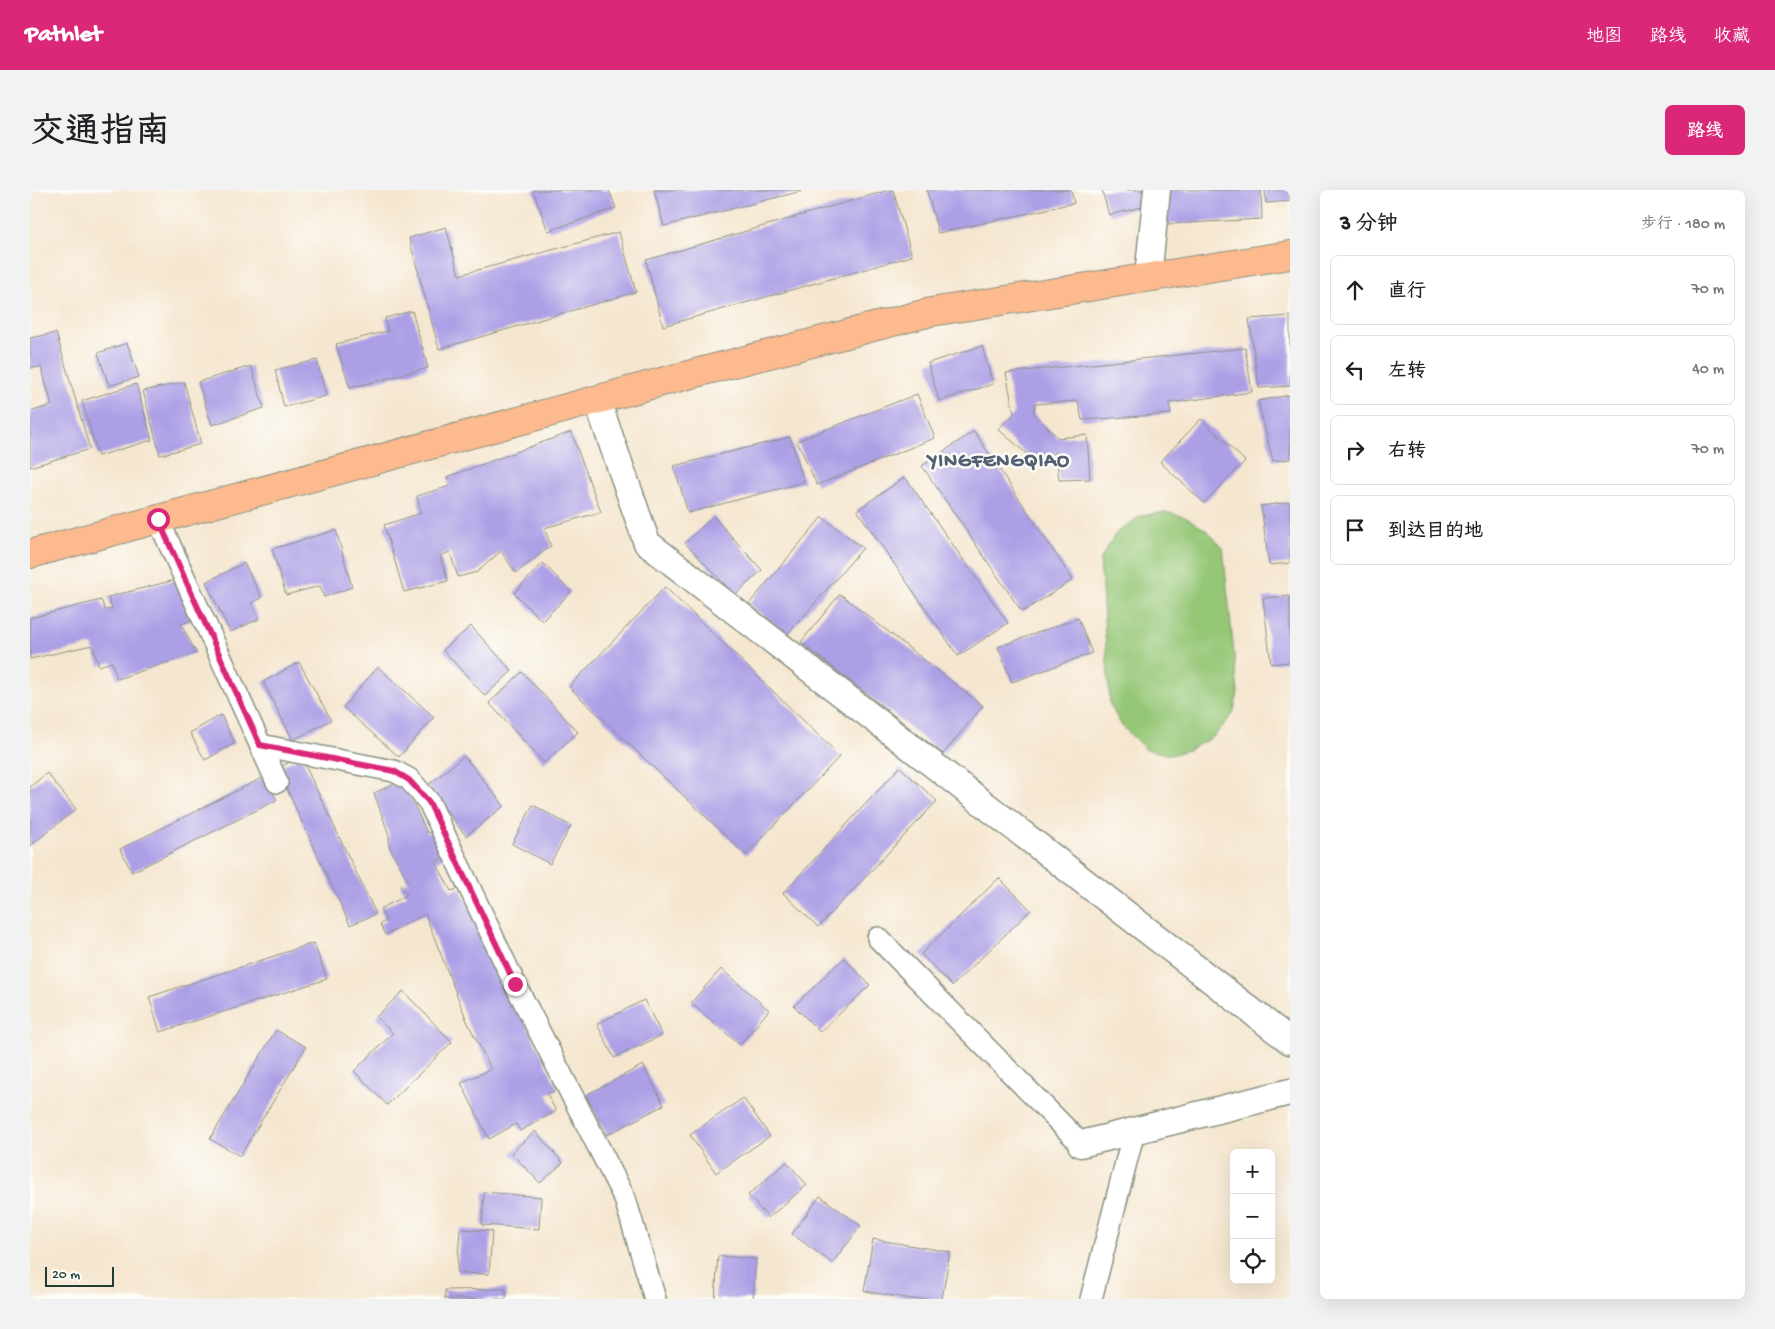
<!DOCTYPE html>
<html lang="zh">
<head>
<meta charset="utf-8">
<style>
  body { margin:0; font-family:"Gochi Hand","LXGW WenKai TC",sans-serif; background:#f2f2f2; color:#202124 }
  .controls { position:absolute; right:15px; bottom:15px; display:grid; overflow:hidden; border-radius:8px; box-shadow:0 5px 20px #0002 }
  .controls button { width:45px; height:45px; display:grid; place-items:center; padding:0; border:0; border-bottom:1px solid #e0e0e0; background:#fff; color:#202124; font:25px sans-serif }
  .scale { position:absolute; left:15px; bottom:12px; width:69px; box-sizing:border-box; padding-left:5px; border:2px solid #1f3d34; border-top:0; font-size:14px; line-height:18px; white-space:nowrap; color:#1f3d34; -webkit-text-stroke:4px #fdfcf7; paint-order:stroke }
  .stop { position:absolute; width:15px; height:15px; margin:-11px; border:4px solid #db2777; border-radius:50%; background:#fff }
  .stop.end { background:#db2777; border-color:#fff; box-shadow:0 1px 5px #0008 }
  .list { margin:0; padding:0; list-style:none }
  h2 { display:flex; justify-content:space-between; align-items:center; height:65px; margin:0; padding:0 20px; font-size:21px }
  h2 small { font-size:16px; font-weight:400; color:#757577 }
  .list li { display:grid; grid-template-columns:32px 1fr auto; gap:15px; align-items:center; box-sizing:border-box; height:70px; margin:0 10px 10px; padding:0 10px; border:1px solid #e0e0e0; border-radius:8px }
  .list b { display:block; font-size:19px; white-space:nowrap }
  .list em { font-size:16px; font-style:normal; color:#757577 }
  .icon { flex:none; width:28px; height:28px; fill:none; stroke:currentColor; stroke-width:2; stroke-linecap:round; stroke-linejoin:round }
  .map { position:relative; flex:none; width:1260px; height:1109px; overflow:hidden; border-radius:8px }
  header { display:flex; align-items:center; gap:30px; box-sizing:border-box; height:70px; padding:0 25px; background:#db2777; color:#fff }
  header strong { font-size:24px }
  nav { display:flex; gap:28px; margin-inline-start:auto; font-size:18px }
  .intro { display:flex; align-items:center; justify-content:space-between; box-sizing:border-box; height:120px; padding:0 30px }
  h1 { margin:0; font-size:35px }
  .button { padding:12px 22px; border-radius:8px; background:#db2777; color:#fff; font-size:18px; font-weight:700 }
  main { display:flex; gap:30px; padding:0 30px }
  aside { flex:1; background:#fff; border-radius:8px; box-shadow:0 5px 20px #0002 }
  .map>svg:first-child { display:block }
  .green { fill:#96c777; stroke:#5a8256 }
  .building { fill:#ac9fe6 }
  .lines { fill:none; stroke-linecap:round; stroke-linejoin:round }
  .minor-casing { stroke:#8a9282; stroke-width:24 }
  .tertiary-casing { stroke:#8a9282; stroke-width:29 }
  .trunk-casing { stroke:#8a9282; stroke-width:30 }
  .minor { stroke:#fff; stroke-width:21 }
  .tertiary { stroke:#fff; stroke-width:26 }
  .trunk { stroke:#fcba8e; stroke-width:28 }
  .route { stroke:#db2777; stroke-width:6 }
  .labels { text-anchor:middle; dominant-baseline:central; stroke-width:5; stroke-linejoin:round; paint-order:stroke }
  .district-label { font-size:20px; font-weight:bold; letter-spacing:1px; fill:#505f72; stroke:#fdfcf7 }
</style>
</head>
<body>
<header>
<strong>Pathlet</strong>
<nav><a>地图</a><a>路线</a><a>收藏</a></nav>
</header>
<div class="intro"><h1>交通指南</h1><a class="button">路线</a></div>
<main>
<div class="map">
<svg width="1260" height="1109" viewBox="0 0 1260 1109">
  <rect width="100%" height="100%" fill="#fdfcf7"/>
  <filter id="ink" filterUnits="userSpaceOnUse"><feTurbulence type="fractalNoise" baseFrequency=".02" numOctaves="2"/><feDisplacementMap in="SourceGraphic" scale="10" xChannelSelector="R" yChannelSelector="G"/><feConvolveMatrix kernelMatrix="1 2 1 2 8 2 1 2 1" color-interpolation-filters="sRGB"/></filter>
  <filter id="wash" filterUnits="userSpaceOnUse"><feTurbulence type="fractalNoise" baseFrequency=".0096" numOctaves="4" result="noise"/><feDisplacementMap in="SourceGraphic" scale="20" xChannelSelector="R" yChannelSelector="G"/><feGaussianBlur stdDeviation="1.12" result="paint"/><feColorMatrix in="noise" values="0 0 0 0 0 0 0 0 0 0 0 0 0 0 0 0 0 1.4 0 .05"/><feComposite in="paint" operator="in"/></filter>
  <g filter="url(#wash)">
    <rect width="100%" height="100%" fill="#f5e6cf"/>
    <path class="green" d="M 1135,322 L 1155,327 L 1176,340 L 1193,358 L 1208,503 L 1203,524 L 1183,547 L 1158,560 L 1141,565 L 1115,559 L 1092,536 L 1080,515 L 1070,370 L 1086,343 L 1110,326 Z"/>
    <g id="blocks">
      <path class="building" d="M 503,0 L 579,0 L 586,18 L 518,41 Z
        M 624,0 L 772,0 L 772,1 L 634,36 Z
        M 859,0 L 863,0 L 882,66 L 633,136 L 616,70 Z
        M 897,0 L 1041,0 L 1044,13 L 908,43 Z
        M 1072,0 L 1112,0 L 1116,16 L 1079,25 Z
        M 1137,0 L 1231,0 L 1232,29 L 1138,34 Z
        M 1235,0 L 1260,0 L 1260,11 L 1236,13 Z
        M 416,37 L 429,85 L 589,42 L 606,102 L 409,159 L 379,48 Z
        M 382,121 L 398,178 L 320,198 L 306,154 L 358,141 L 355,128 Z
        M 1260,126 L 1260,196 L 1229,198 L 1219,129 Z
        M 26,143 L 60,259 L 0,277 L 0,222 L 22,215 L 11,177 L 0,178 L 0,148 Z
        M 97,153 L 109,187 L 79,196 L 68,163 Z
        M 952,156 L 963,194 L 909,211 L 898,173 Z
        M 1215,158 L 1222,202 L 1139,213 L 1141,224 L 1052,230 L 1048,211 L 1004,214 L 1004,224 L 1028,248 L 1057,245 L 1060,289 L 1029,290 L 1026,262 L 1011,276 L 968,239 L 984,224 L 976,183 Z
        M 287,170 L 296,206 L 254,217 L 245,180 Z
        M 221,176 L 234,218 L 182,235 L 168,192 Z
        M 154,192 L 171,254 L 130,265 L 113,201 Z
        M 106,194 L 122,250 L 68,266 L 52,211 Z
        M 887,204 L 905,248 L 787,295 L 767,251 Z
        M 1260,205 L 1260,269 L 1243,271 L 1228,211 Z
        M 1171,229 L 1215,271 L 1174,313 L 1130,272 Z
        M 944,241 L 1043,390 L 992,422 L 892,276 Z
        M 541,242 L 571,322 L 514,338 L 521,356 L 486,383 L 471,361 L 447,382 L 428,387 L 420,362 L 410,366 L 418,391 L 374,402 L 354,335 L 391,323 L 387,306 L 420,296 L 417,287 Z
        M 760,247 L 774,292 L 658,323 L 644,276 Z
        M 875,287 L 978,433 L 928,466 L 827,320 Z
        M 1260,312 L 1260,373 L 1239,375 L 1231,316 Z
        M 683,326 L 732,380 L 705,405 L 655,353 Z
        M 792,327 L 833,358 L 758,444 L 719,414 Z
        M 306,340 L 322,397 L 294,407 L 290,396 L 256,405 L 242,359 Z
        M 214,373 L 232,408 L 221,413 L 229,429 L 200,442 L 176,392 Z
        M 513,373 L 541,402 L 512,431 L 484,403 Z
        M 145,390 L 165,429 L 151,434 L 166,463 L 87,489 L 82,472 L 69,476 L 62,455 L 0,469 L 0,428 L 71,410 L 75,420 L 82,419 L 78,407 Z
        M 635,397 L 810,566 L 716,665 L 539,497 Z
        M 810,404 L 953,516 L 913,564 L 771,452 Z
        M 1260,406 L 1260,472 L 1241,474 L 1233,408 Z
        M 1048,428 L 1062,463 L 982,492 L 968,457 Z
        M 441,436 L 482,481 L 455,506 L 413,460 Z
        M 269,472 L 301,530 L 263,550 L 233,492 Z
        M 348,477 L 404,527 L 369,567 L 313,517 Z
        M 492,482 L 548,542 L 514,573 L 459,513 Z
        M 191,525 L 205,553 L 175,570 L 160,543 Z
        M 434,566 L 474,616 L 436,646 L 397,596 Z
        M 271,567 L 346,724 L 320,735 L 247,578 Z
        M 870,577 L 907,611 L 788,737 L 753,703 Z
        M 17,583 L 46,619 L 0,656 L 0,597 Z
        M 234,587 L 247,610 L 102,682 L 90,659 Z
        M 373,590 L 397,643 L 403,641 L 419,664 L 406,672 L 421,701 L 430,698 L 528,899 L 517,904 L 526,921 L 490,941 L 486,934 L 459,949 L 431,893 L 461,879 L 437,831 L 395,724 L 355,745 L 350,734 L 356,731 L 350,719 L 377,705 L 370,696 L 378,691 L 359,656 L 359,645 L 344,603 Z
        M 503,615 L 541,636 L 520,674 L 482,654 Z
        M 969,688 L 1001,720 L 922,796 L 891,764 Z
        M 284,753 L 297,789 L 130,842 L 119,807 Z
        M 814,768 L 840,795 L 790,842 L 764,816 Z
        M 691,779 L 739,820 L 710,855 L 661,813 Z
        M 373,801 L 422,852 L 357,915 L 324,881 L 363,843 L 346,827 Z
        M 614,810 L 632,845 L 584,868 L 567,834 Z
        M 246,840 L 276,857 L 210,966 L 180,949 Z
        M 613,875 L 634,915 L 577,945 L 556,905 Z
        M 713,908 L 740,946 L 686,983 L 660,945 Z
        M 505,941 L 533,973 L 510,993 L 481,963 Z
        M 757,972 L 777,995 L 738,1028 L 718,1005 Z
        M 454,1002 L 511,1007 L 509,1039 L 452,1035 Z
        M 790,1006 L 831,1036 L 802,1073 L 762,1044 Z
        M 430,1039 L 462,1041 L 459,1084 L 427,1083 Z
        M 843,1049 L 920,1062 L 912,1109 L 882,1109 L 834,1101 Z
        M 688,1066 L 726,1069 L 723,1109 L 685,1109 Z
        M 476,1099 L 476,1109 L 415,1109 L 415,1100 Z"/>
    </g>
  </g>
  <g filter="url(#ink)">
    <use href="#blocks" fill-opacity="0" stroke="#8a9282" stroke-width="1"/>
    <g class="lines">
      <g class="minor-casing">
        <path id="minor" d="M 128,329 L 247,592
          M 230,555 L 364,581 L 379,589 L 399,612 L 485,794 L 595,1009 L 625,1109
          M 848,748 L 1051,954
          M 1061,1109 L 1104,941"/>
      </g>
      <g class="tertiary-casing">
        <path id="tertiary" d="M 1118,87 L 1127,0
          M 567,210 L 617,353 L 1260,851
          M 1051,954 L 1260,902"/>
      </g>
      <g class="trunk-casing">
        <path id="trunk" d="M 0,364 L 639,190 L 901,122 L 1260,65"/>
      </g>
      <use href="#minor" class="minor"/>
      <use href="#tertiary" class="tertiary"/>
      <use href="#trunk" class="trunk"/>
    </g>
  </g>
  <g class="lines" filter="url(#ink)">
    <path class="route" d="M 128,329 L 230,555 L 364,581 L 379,590 L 399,612 L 485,794"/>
  </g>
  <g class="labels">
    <g class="district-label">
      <text x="969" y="272">YINGFENGQIAO</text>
    </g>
  </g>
</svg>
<div class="controls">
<button>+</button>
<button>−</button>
<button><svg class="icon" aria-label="locate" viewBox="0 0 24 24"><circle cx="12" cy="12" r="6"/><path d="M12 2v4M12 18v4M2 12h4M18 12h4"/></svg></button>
</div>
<div class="scale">20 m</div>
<div class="stop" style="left:128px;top:329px"></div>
<div class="stop end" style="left:485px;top:794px"></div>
</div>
<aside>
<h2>3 分钟<small>步行 · 180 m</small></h2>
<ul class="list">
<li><svg class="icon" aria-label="ahead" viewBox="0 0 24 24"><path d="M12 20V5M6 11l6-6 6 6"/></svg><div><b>直行</b></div><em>70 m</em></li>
<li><svg class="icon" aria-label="left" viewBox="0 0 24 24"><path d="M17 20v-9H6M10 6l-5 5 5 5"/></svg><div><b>左转</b></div><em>40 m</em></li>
<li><svg class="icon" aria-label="right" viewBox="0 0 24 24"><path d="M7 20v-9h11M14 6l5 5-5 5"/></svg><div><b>右转</b></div><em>70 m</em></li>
<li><svg class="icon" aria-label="arrive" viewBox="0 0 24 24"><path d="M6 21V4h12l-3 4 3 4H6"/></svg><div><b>到达目的地</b></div></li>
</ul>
</aside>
</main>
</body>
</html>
